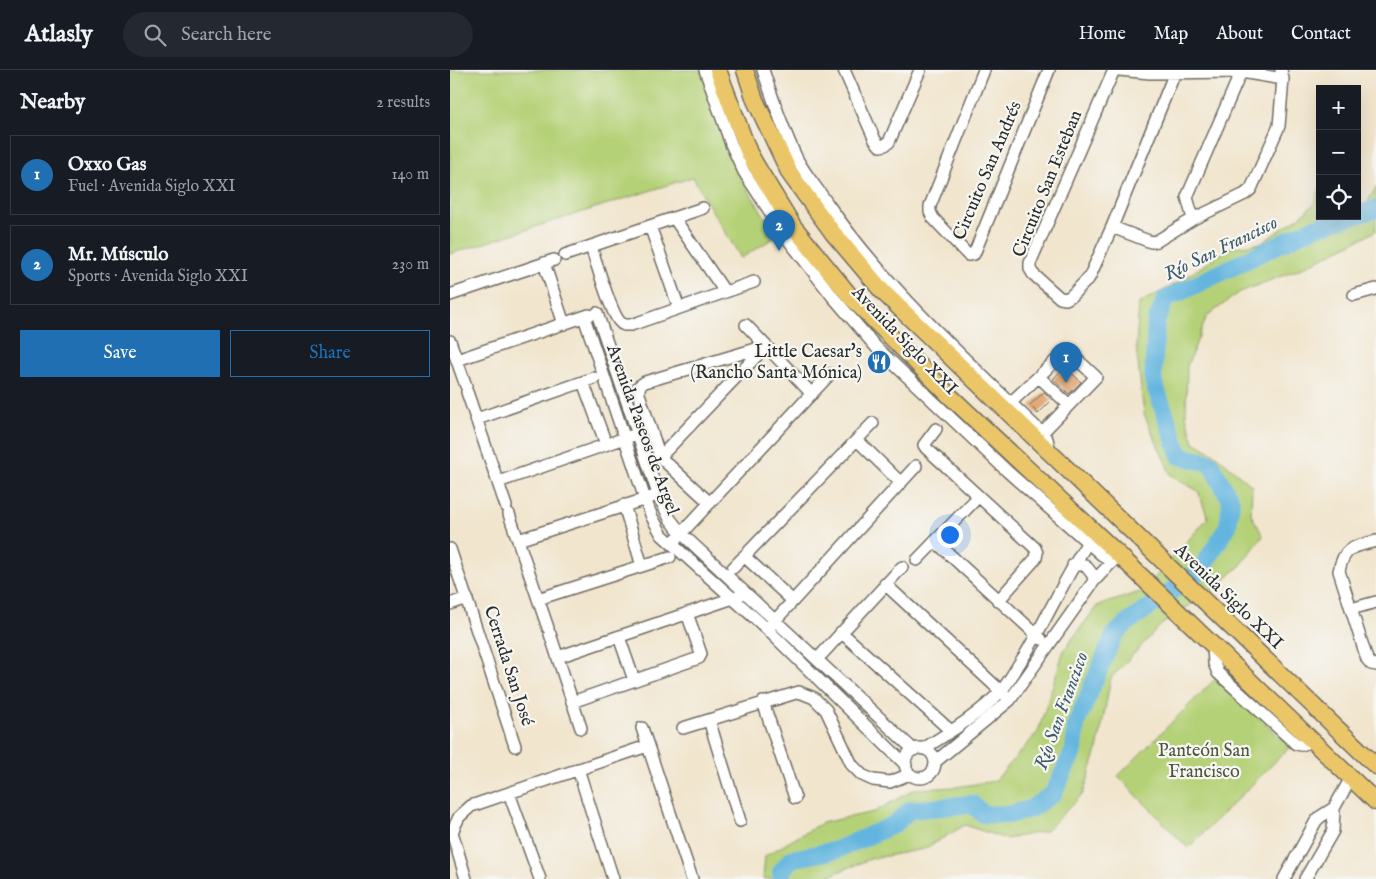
<!DOCTYPE html>
<html lang="en">
<head>
<meta charset="utf-8">
<style>
  body { margin:0; font-family:"IM FELL English",serif; background:#242831; color:#f1f3f6 }
  .controls { position:absolute; right:15px; top:15px; display:grid; overflow:hidden; border-radius:0px; box-shadow:0 5px 20px #0002 }
  .controls button { width:45px; height:45px; display:grid; place-items:center; padding:0; border:0; border-bottom:1px solid #363941; background:#171b24; color:#f1f3f6; font:25px sans-serif }
  .you { position:absolute; left:499px; top:464px; width:18px; height:18px; margin:-12px; border:4px solid #fff; border-radius:50%; background:#1a73e8; box-shadow:0 0 0 8px #1a73e833 }
  .badge { display:grid; place-items:center; width:32px; height:32px; border-radius:50%; background:#1f6fb2; color:#fff; font-size:16px; font-weight:700 }
  .pin { position:absolute; translate:-50% -41px; filter:drop-shadow(0 1px 2px #0008) }
  .pin::after { content:''; position:absolute; top:26px; width:18px; height:15px; background:inherit; clip-path:polygon(0 0,100% 0,50% 100%) }
  .list { margin:0; padding:0; list-style:none }
  h2 { display:flex; justify-content:space-between; align-items:center; height:65px; margin:0; padding:0 20px; font-size:21px }
  h2 small { font-size:16px; font-weight:400; color:#9ea1a6 }
  .list li { display:grid; grid-template-columns:32px 1fr auto; gap:15px; align-items:center; box-sizing:border-box; height:80px; margin:0 10px 10px; padding:0 10px; border:1px solid #363941; border-radius:0px }
  .list b { display:block; font-size:19px; white-space:nowrap }
  .list p { margin:0; font-size:16px; white-space:nowrap; color:#9ea1a6 }
  .list em { font-size:16px; font-style:normal; color:#9ea1a6 }
  .actions { display:flex; gap:10px; padding:15px 20px }
  .actions a { flex:1; padding:11px 0; border:1px solid #1f6fb2; border-radius:0px; text-align:center; font-size:18px; color:#1f6fb2 }
  .actions .main { background:#1f6fb2; color:#fff }
  .icon { flex:none; width:28px; height:28px; fill:none; stroke:currentColor; stroke-width:2; stroke-linecap:round; stroke-linejoin:round }
  .map { position:relative; flex:none; width:926px; height:809px; overflow:hidden }
  header { display:flex; align-items:center; gap:30px; box-sizing:border-box; height:70px; padding:0 25px; background:#171b24; border-bottom:1px solid #363941 }
  header strong { font-size:24px }
  nav { display:flex; gap:28px; margin-inline-start:auto; font-size:18px }
  .search { width:350px; height:45px; background:#242831; display:flex; align-items:center; gap:12px; box-sizing:border-box; padding:0 18px; border-radius:28px; color:#9ea1a6; font-size:19px }
  main { display:flex }
  aside { flex:1; background:#171b24 }
  .map>svg:first-child { display:block }
  .green { fill:#b5d177; stroke:#707e51 }
  .lines { fill:none; stroke-linecap:round; stroke-linejoin:round }
  .river { stroke:#64b5df; stroke-width:18 }
  .building { fill:#dd9d63 }
  .minor-casing { stroke:#706c64; stroke-width:14 }
  .highway-casing { stroke:#706c64; stroke-width:19 }
  .minor { stroke:#fff; stroke-width:11 }
  .highway { stroke:#ebc669; stroke-width:16 }
  .labels { text-anchor:middle; dominant-baseline:central; stroke-width:4.5; stroke-linejoin:round; paint-order:stroke }
  .street-label { font-size:18px; fill:#2b2b2b; stroke:#f6f6f2 }
  .poi-label { font-size:18px; fill:#2b2b2b; stroke:#f6f6f2; text-anchor:end }
  .park-label { font-size:18px; fill:#4e543e; stroke:#f6f6f2 }
  .water-label { font-size:19px; font-style:italic; fill:#3f5b6a; stroke:#f6f6f2 }
</style>
</head>
<body>
<header>
<strong>Atlasly</strong>
<div class="search"><svg class="icon" aria-label="search" viewBox="0 0 24 24"><circle cx="10" cy="10" r="6"/><path d="M15 15l6 6"/></svg>Search here</div>
<nav><a>Home</a><a>Map</a><a>About</a><a>Contact</a></nav>
</header>
<main>
<aside>
<h2>Nearby<small>2 results</small></h2>
<ul class="list">
<li><span class="badge">1</span><div><b>Oxxo Gas</b><p>Fuel · Avenida Siglo XXI</p></div><em>140 m</em></li>
<li><span class="badge">2</span><div><b>Mr. Músculo</b><p>Sports · Avenida Siglo XXI</p></div><em>230 m</em></li>
</ul>
<div class="actions"><a class="main">Save</a><a>Share</a></div>
</aside>
<div class="map">
<svg width="926" height="809" viewBox="0 0 926 809">
  <rect width="100%" height="100%" fill="#f6f6f2"/>
  <filter id="ink" filterUnits="userSpaceOnUse"><feTurbulence type="fractalNoise" baseFrequency=".02" numOctaves="2"/><feDisplacementMap in="SourceGraphic" scale="10" xChannelSelector="R" yChannelSelector="G"/><feConvolveMatrix kernelMatrix="1 2 1 2 8 2 1 2 1" color-interpolation-filters="sRGB"/></filter>
  <filter id="wash" filterUnits="userSpaceOnUse"><feTurbulence type="fractalNoise" baseFrequency=".0096" numOctaves="4" result="noise"/><feDisplacementMap in="SourceGraphic" scale="20" xChannelSelector="R" yChannelSelector="G"/><feGaussianBlur stdDeviation="1.12" result="paint"/><feColorMatrix in="noise" values="0 0 0 0 0 0 0 0 0 0 0 0 0 0 0 0 0 1.4 0 .05"/><feComposite in="paint" operator="in"/></filter>
  <g filter="url(#wash)">
    <rect width="100%" height="100%" fill="#f1e5cd"/>
    <path class="green" d="M 0,0 L 251,0 L 291,109 L 327,166 L 291,188 L 258,134 L 243,107 L 0,184 Z
      M 870,117 L 870,146 L 907,146 L 907,133 L 916,135 L 926,117 L 926,161 L 850,199 L 790,222 L 757,246 L 737,296 L 736,346 L 744,372 L 766,385 L 802,416 L 801,444 L 813,466 L 790,496 L 761,521 L 711,555 L 661,608 L 647,680 L 633,724 L 596,761 L 556,769 L 515,755 L 474,779 L 420,789 L 371,809 L 313,809 L 315,786 L 372,753 L 424,742 L 465,719 L 506,717 L 545,711 L 588,662 L 614,580 L 647,536 L 693,521 L 758,448 L 748,421 L 721,405 L 694,344 L 686,276 L 689,233 L 724,215 L 780,178 L 811,173 L 851,146 L 865,133 Z
      M 767,607 L 840,677 L 738,778 L 668,706 Z"/>
    <g class="lines">
      <path class="river" d="M 907,145 L 926,139
        M 332,809 L 331,802 L 341,789 L 387,780 L 445,754 L 460,740 L 522,734 L 533,744 L 558,745 L 580,739 L 603,724 L 624,680 L 626,654 L 664,565 L 677,553 L 750,501 L 778,456 L 781,431 L 760,393 L 730,386 L 703,310 L 706,251 L 716,229 L 861,159 L 902,146"/>
    </g>
    <g id="blocks">
      <path class="building" d="M 615,296 L 631,312 L 619,324 L 603,309 Z
        M 594,322 L 602,330 L 588,344 L 580,335 Z"/>
    </g>
  </g>
  <g filter="url(#ink)">
    <use href="#blocks" fill-opacity="0" stroke="#706c64" stroke-width="1"/>
    <g class="lines">
      <g class="minor-casing">
        <path id="minor" d="M 255,0 L 281,74 L 294,102 L 337,168 L 383,227 L 426,277 L 557,401 L 661,493 L 669,485
          M 313,0 C 323,30 333,60 347,89 C 355,104 367,118 377,133 C 437,219 517,291 592,363 L 597,369 L 599,377
          M 394,0 L 425,70 L 430,76 L 435,75 L 439,72 L 470,0
          M 534,0 L 480,136 L 480,142 L 483,148 L 518,185 L 524,184 L 599,0
          M 664,0 L 580,193 L 580,199 L 583,204 L 610,228 L 616,229 L 621,226 L 639,208 L 662,157 L 726,0
          M 669,0 L 700,3 L 791,2 L 833,9
          M 224,148 L 275,222
          M 743,149 L 737,127 L 791,2
          M 200,156 L 229,238
          M 662,157 L 701,172 L 707,171 L 743,149 L 795,124 L 801,119 L 829,56 L 833,9 L 831,0
          M 141,177 C 146,191 161,244 170,252 C 173,256 176,255 181,255 L 304,212
          M 115,185 L 253,138
          M 94,193 L 114,254
          M 0,225 L 104,190
          M 904,225 L 926,219
          M 147,243 L 208,424 L 220,449 L 231,463 L 464,680
          M 134,247 L 195,429 L 202,447 L 212,465 L 317,559 L 456,695
          M 296,255 L 362,324
          M 0,271 L 16,316
          M 7,290 L 139,245
          M 589,307 L 619,335
          M 133,312 L 156,374
          M 17,322 L 56,436
          M 556,337 L 617,280 L 646,307 L 592,363
          M 27,349 L 144,308
          M 486,359 L 474,375 L 476,378 L 585,478 L 587,483 L 586,488 L 548,531
          M 407,370 L 451,413
          M 210,387 L 315,277
          M 48,412 L 181,366
          M 260,433 L 210,387 L 189,324 L 189,316 L 195,312 L 316,276
          M 174,435 L 192,496
          M 59,444 L 98,558
          M 226,469 L 380,304
          M 68,470 L 202,427
          M 485,471 L 591,569
          M 926,471 C 904,477 894,476 889,501 L 917,589 L 921,594 L 926,595
          M 0,479 L 65,676
          M 294,486 L 343,531
          M 467,490 L 528,427
          M 623,495 L 635,495 L 643,505 L 644,511
          M 283,498 L 423,353
          M 435,514 L 555,625
          M 88,529 L 220,487
          M 0,534 L 17,528
          M 901,539 L 926,532
          M 320,556 L 466,396
          M 391,562 L 501,661
          M 100,564 L 131,658
          M 169,567 L 184,610
          M 763,577 L 764,593 L 768,603 L 846,674 L 851,675 L 862,671
          M 372,584 L 452,497
          M 108,587 L 289,526
          M 122,632 L 249,588 L 251,584 L 237,543
          M 313,632 L 345,728
          M 259,650 L 290,751
          M 192,658 L 242,809
          M 233,658 L 349,622 L 364,628 L 376,640 L 402,695 L 412,705 L 423,710 L 440,712 L 460,704
          M455 693a15 15 0 1 1 30 0a15 15 0 1 1-30 0Z
          M 473,679 C 500,662 530,644 552,620 C 561,609 567,596 575,585 C 597,548 615,508 638,472
          M 485,692 L 560,630 L 644,511 L 661,493
          M 128,699 L 163,809
          M 59,723 L 90,809
          M 16,809 L 2,762 L 9,747 L 21,736 L 197,676
          M 834,809 L 866,751 L 870,747 L 884,738 L 901,708
          M 855,809 L 883,761 L 884,738"/>
      </g>
      <g class="highway-casing">
        <path id="highway" d="M 268,0 L 299,83 L 307,97 L 343,156 L 400,226 L 501,327 L 669,485 L 926,732
          M 295,0 L 305,30 L 340,104 L 383,163 L 433,222 L 926,696"/>
      </g>
      <use href="#minor" class="minor"/>
      <use href="#highway" class="highway"/>
    </g>
  </g>
  <defs>
    <g id="restaurant-disc" transform="scale(1.25)"><circle r="9.5" fill="#1f6fb2" stroke="#f6f6f2"/><path d="M-5-6h1v4h1v-4h1v4h1v-4h1v5L-1.5 .5V6h-2V.5L-5-1ZM5-6V6H3V1.5H1.5Q1.5-4 5-6Z" fill="#fff"/></g>
  </defs>
  <g fill-rule="evenodd">
    <use href="#restaurant-disc" x="429" y="292"/>
  </g>
  <g class="labels">
    <g class="street-label">
      <text transform="translate(538 101) rotate(-67)">Circuito San Andrés</text>
      <text transform="translate(598 114) rotate(-68)">Circuito San Esteban</text>
      <text transform="translate(454 271) rotate(46)">Avenida Siglo XXI</text>
      <text transform="translate(192 360) rotate(70)">Avenida Paseos de Argel</text>
      <text transform="translate(778 527) rotate(44)">Avenida Siglo XXI</text>
      <text transform="translate(58 596) rotate(72)">Cerrada San José</text>
    </g>
    <g class="poi-label">
      <text x="412" y="282">Little Caesar's<tspan x="412" dy="21">(Rancho Santa Mónica)</tspan></text>
    </g>
    <g class="park-label">
      <text x="754" y="681">Panteón San<tspan x="754" dy="21">Francisco</tspan></text>
    </g>
    <g class="water-label">
      <text transform="translate(771 179) rotate(-26)">Río San Francisco</text>
      <text transform="translate(612 641) rotate(-70)">Río San Francisco</text>
    </g>
  </g>
</svg>
<div class="controls">
<button>+</button>
<button>−</button>
<button><svg class="icon" aria-label="locate" viewBox="0 0 24 24"><circle cx="12" cy="12" r="6"/><path d="M12 2v4M12 18v4M2 12h4M18 12h4"/></svg></button>
</div>
<div class="you"></div>
<div class="pin badge" style="left:616px;top:313px">1</div>
<div class="pin badge" style="left:329px;top:181px">2</div>
</div>
</main>
</body>
</html>
